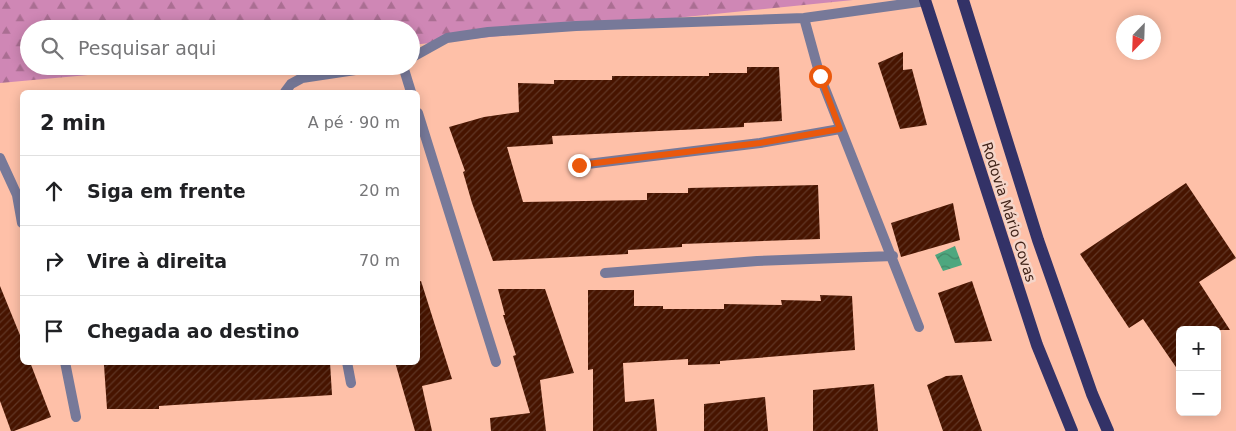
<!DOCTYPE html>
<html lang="pt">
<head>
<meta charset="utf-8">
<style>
  body { margin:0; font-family:"DejaVu Sans",sans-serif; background:#f6f6f6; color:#202124 }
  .controls { position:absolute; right:15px; bottom:15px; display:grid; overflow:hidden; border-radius:8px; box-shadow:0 2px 12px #0003 }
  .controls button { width:45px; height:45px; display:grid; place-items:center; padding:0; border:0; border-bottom:1px solid #e0e0e0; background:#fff; color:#202124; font:25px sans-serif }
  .compass { position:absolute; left:1116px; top:15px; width:45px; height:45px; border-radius:50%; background:#fff; box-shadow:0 2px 12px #0003; rotate:203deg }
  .stop { position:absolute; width:15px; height:15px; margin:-11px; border:4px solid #ea580c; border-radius:50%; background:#fff }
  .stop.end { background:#ea580c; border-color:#fff; box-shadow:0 1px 5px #0008 }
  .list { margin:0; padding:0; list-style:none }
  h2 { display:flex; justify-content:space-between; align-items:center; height:65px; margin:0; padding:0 20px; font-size:21px }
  h2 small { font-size:16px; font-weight:400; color:#757577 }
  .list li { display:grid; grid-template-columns:32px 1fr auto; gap:15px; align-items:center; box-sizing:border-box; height:70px; padding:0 20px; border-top:1px solid #e0e0e0 }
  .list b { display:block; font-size:19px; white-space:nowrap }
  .list em { font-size:16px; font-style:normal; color:#757577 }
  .icon { flex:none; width:28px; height:28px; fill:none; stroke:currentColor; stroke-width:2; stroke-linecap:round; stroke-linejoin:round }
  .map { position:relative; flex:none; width:1236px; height:431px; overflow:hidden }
  .search { position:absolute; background:#fff; box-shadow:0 2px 12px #0003; left:20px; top:20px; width:400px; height:55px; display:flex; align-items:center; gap:12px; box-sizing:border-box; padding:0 18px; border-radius:28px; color:#757577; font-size:19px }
  .panel { position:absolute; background:#fff; box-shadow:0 2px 12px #0003; left:20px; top:90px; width:400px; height:275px; border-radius:8px }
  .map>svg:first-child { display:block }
  .forest { fill:url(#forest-firs) }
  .water { fill:url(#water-waves) }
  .building { fill:url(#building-hatch) }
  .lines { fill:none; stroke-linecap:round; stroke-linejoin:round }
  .street { stroke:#777999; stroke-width:10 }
  .primary { stroke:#333267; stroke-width:12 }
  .route { stroke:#ea580c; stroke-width:6 }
  .labels { text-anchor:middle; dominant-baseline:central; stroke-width:5; stroke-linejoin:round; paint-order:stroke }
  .street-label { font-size:14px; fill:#412419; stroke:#f5d5c9 }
</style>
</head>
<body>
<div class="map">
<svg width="1236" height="431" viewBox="0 0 1236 431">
  <defs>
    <pattern id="forest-firs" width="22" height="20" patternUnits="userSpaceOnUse" patternTransform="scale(1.25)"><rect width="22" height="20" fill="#cf87b5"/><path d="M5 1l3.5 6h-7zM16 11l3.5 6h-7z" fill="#aa6e92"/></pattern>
    <pattern id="water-waves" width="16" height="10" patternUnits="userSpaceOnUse" patternTransform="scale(1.25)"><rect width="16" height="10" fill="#4ea77f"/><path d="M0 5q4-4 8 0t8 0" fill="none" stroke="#428867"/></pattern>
    <pattern id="building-hatch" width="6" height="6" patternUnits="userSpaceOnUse" patternTransform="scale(1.25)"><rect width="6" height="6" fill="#471400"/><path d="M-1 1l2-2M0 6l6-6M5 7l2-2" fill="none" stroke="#603625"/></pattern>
  </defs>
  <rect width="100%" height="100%" fill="#fec0a8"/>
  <path class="forest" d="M 0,0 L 853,0 L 411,45 L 411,29 L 29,29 L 29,66 L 187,66 L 0,83 Z"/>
  <path class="water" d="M 955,246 L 962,265 L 943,271 L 935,255 Z"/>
  <path class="building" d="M 903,52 L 903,70 L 912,69 L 927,125 L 900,129 L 878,63 Z
    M 747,67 L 779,67 L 782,121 L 744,123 L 744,127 L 552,136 L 553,144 L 507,147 L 523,202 L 647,200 L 647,193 L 688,193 L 688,188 L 818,185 L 820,239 L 682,244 L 682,247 L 628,250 L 628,254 L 493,261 L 472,203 L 463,172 L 465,171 L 449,127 L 484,117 L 519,112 L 518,83 L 554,84 L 554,80 L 612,80 L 612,76 L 709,76 L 709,73 L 747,73 Z
    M 1186,183 L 1236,258 L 1199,282 L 1230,330 L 1180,330 L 1180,373 L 1143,319 L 1129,328 L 1080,254 Z
    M 953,203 L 960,240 L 901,257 L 891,223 Z
    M 421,281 L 452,379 L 422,386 L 432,431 L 415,431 L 395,362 L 418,362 L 418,282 Z
    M 972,281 L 992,341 L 955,343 L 938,293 Z
    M 0,286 L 22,340 L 22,362 L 30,362 L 51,417 L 14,431 L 11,431 L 0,401 Z
    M 498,289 L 545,289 L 574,373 L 540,380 L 546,431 L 491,431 L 490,418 L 530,413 L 513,356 L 516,355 L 503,315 L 505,315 Z
    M 588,290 L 634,290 L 634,306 L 663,306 L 663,309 L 724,309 L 724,304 L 782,305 L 781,300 L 821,301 L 820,295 L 852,296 L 855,350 L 720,361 L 720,364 L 688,365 L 688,359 L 623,363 L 625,402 L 654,399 L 657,431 L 593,431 L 593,369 L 588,370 Z
    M 200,362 L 330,362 L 332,395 L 159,406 L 159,409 L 107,409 L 104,365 Z
    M 962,375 L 982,431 L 943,431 L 927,385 L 946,376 Z
    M 874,384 L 878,431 L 813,431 L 813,390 Z
    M 765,397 L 768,431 L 704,431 L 704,404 Z"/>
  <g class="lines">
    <path class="street" d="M 804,18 L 820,76 L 919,327
      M 411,58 L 447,38 L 488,32 L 576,26 L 804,18 L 926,1
      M 403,66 L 411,92
      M 285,92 L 291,84 L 302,78 L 382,66
      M 418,113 L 496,362
      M 0,158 L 17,195 L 22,223
      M 579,165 L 760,143 L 840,129
      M 605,273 L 757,261 L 893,256
      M 65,362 L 76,417
      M 347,362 L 351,383"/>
    <path class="primary" d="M 925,0 L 1037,345 L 1072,431
      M 963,0 L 1038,240 L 1092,394 L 1108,431"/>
  </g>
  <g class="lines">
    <path class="route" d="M 579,165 L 760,143 L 840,129 L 820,76"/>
  </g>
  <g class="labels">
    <g class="street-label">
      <text transform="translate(1009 212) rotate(72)">Rodovia Mário Covas</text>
    </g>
  </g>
</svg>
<div class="controls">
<button>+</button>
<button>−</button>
</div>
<svg class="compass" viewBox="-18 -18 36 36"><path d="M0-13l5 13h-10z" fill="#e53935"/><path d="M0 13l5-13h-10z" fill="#757577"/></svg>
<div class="stop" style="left:820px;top:76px"></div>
<div class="stop end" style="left:579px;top:165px"></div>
<div class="search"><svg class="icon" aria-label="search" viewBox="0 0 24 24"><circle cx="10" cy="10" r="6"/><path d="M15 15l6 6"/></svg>Pesquisar aqui</div>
<section class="panel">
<h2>2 min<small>A pé · 90 m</small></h2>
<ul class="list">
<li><svg class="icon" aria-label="ahead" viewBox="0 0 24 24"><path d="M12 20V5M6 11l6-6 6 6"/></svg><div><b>Siga em frente</b></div><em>20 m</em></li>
<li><svg class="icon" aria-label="right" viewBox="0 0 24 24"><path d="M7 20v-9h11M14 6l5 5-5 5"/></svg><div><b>Vire à direita</b></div><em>70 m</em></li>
<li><svg class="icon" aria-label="arrive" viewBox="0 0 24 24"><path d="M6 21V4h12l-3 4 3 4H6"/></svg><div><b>Chegada ao destino</b></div></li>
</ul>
</section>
</div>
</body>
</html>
